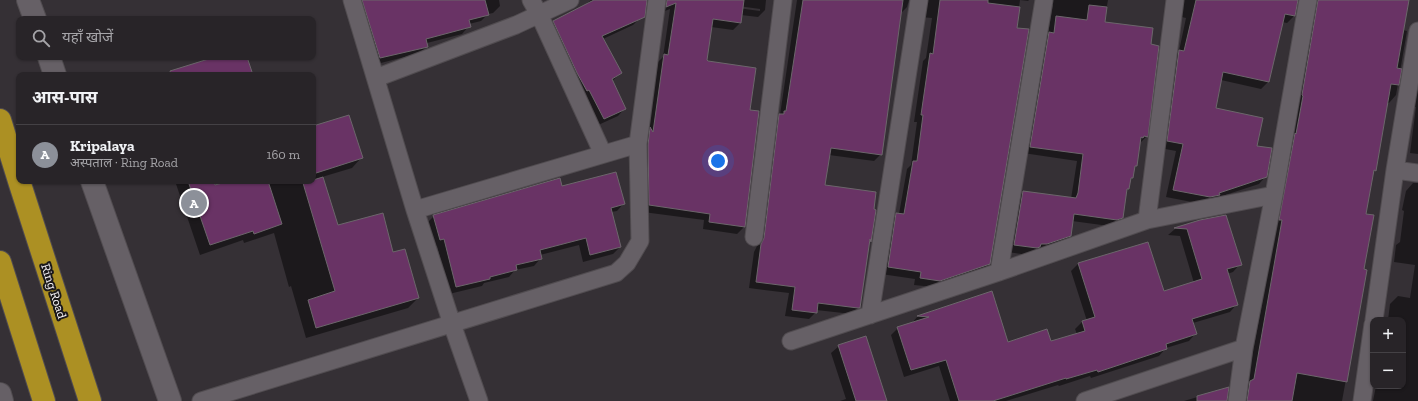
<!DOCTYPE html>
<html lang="hi">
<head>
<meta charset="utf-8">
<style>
  body { margin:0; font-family:"Zilla Slab","Noto Sans Devanagari",serif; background:#343034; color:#f1f3f6 }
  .controls { position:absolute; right:12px; bottom:12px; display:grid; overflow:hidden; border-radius:8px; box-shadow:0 1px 3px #0004 }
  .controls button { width:36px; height:36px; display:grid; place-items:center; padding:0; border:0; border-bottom:1px solid #444145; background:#282428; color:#f1f3f6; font:20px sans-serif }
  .you { position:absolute; left:718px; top:161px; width:14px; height:14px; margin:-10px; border:3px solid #fff; border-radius:50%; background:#1a73e8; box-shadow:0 0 0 6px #1a73e833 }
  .badge { display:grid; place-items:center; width:26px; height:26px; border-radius:50%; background:#8c9099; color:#fff; font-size:13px; font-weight:700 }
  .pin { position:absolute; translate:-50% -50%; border:2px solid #fff; box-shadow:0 1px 4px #0006 }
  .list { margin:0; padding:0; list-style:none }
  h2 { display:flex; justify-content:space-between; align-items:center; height:52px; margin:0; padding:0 16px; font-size:17px }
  h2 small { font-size:13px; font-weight:400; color:#a5a4a8 }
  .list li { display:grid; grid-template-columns:26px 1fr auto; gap:12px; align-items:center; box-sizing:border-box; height:60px; padding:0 16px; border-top:1px solid #444145 }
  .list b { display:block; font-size:15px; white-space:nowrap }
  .list p { margin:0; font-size:13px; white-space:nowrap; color:#a5a4a8 }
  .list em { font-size:13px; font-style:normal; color:#a5a4a8 }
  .icon { flex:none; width:22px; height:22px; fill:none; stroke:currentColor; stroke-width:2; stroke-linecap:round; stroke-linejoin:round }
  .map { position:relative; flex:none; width:1418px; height:401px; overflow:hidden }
  .search { position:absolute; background:#282428; box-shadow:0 1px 3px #0004; left:16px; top:16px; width:300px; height:44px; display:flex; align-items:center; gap:10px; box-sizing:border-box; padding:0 14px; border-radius:8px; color:#a5a4a8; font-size:15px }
  .panel { position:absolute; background:#282428; box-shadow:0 1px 3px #0004; left:16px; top:72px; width:300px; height:112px; border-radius:8px }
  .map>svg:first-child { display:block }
  .shadow { fill:#0007; fill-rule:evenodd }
  .building { fill:#693365; stroke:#6c666b }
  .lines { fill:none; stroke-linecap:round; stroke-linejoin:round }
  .street-casing { stroke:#514c50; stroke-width:19 }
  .secondary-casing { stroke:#514c50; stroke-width:24 }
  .highway-casing { stroke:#514c50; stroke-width:24 }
  .street { stroke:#666066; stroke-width:17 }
  .secondary { stroke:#666066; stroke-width:22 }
  .highway { stroke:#ac9023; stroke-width:22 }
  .labels { text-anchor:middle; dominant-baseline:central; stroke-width:4; stroke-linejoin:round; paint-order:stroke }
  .street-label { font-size:13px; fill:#f5f1f4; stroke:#1b191b }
</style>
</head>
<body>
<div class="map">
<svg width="1418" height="401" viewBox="0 0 1418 401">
  <rect width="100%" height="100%" fill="#353035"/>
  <path class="shadow" d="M 352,0 L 499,0 L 500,6 L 493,13 L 488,14 L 481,21 L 469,24 L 469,26 L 462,34 L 427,43 L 427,46 L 420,53 L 373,65 Z
    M 591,0 L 632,0 L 640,18 L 633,25 L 603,39 L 621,73 L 612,81 L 625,108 L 618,116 L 596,126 L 547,29 L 554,22 L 585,5 Z
    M 667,0 L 766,0 L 765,10 L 758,17 L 741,15 L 740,23 L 733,30 L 711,27 L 706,60 L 749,111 L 744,227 L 737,234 L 703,229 L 704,220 L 643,212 L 641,152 L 648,131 L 658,62 L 663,57 L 670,9 L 665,11 ZM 738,6 L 760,9 L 760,11 L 738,8 Z
    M 797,0 L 909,0 L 907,7 L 901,13 L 881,154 L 874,161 L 829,155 L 824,186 L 875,210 L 870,242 L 868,244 L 859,307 L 852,314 L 816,310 L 816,312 L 809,319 L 785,316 L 789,293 L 749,288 L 754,252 L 757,246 L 773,122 L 780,115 Z
    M 919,0 L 1029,0 L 1028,1 L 1020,0 L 1016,29 L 989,264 L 982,271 L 933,287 L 914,285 L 915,279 L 881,274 L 889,221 L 896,214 L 899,214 L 907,169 L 911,165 L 917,122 L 914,122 L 923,61 L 926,58 L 932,18 L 921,17 Z
    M 1044,0 L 1108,0 L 1104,23 L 1150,45 L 1147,136 L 1140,143 L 1136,166 L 1134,168 L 1132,178 L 1129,181 L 1128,189 L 1126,191 L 1122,217 L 1115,224 L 1109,226 L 1072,221 L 1070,236 L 1063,243 L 1029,255 L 1007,252 L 1016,199 L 1023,192 L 1071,199 L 1077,161 L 1023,153 L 1042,40 L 1048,34 L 1053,5 L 1047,4 Z
    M 1180,0 L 1297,0 L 1294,16 L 1287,23 L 1282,22 L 1268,82 L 1261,89 L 1221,80 L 1215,109 L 1256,147 L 1266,176 L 1259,184 L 1216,198 L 1202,204 L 1166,197 L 1176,151 L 1160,148 L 1172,59 L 1179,51 L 1186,18 L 1177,16 Z
    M 1308,0 L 1408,0 L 1403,30 L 1407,31 L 1396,95 L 1389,103 L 1387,102 L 1375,170 L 1373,172 L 1365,215 L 1362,270 L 1366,271 L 1342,401 L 1241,401 L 1247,384 L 1276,228 Z
    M 218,57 L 245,57 L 251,75 L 162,75 Z
    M 1418,58 L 1418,154 L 1410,153 L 1416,107 L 1410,106 Z
    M 313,127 L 362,157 L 352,168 L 322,177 L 337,227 L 393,254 L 418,298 L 408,308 L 306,338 L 291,286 L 289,287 L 274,233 L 244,243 L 243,240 L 200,255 L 175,181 L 313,181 Z
    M 1413,183 L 1418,183 L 1418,401 L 1373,401 L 1376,386 L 1403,386 L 1403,320 L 1388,320 L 1390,304 L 1398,296 L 1410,298 L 1415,265 L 1394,262 L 1396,245 L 1400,242 L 1404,211 L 1402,210 L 1406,191 Z
    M 561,188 L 624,203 L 617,211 L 611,212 L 620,247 L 613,254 L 583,262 L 579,245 L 540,255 L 541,258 L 534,266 L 515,270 L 509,277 L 484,283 L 482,286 L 449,294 L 437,246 L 433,247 L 427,223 L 434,216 Z
    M 1201,221 L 1240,264 L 1233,272 L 1227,274 L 1237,304 L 1230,312 L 1193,323 L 1196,333 L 1189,341 L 1166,348 L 1159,356 L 1091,378 L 1090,376 L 1059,386 L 1058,385 L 1006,401 L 950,401 L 939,366 L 904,377 L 891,335 L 898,328 L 911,324 L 918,316 L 992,293 L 1007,343 L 1050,342 L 1077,334 L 1075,329 L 1082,322 L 1087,321 L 1071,271 L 1078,264 L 1163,292 L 1194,283 L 1180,236 L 1168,235 L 1175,229 Z
    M 839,346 L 886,401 L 840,401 L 846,399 L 831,353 Z
    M 1228,388 L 1226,401 L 1184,401 Z"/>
  <path class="building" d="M 362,0 L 485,0 L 489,15 L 469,20 L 471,27 L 426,39 L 428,47 L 380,58 Z
    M 594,0 L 647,0 L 645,17 L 602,36 L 622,73 L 612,79 L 626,109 L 604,119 L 589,90 L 587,91 L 577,73 L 553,21 Z
    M 667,0 L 744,0 L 741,23 L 713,19 L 707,60 L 708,61 L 756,68 L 750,110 L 759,111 L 745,227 L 709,222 L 710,214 L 649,205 L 648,145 L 650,127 L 653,132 L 664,54 L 668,55 L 676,3 L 666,7 Z
    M 803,0 L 903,0 L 882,155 L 831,148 L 825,185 L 876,192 L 874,209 L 876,210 L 871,242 L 870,239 L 860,308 L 858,308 L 818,303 L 817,313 L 792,310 L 795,287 L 756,282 L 761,244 L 764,238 L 779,114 L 784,114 L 784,111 L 786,111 Z
    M 940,0 L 988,0 L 988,3 L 1020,7 L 1017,28 L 1029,29 L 990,264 L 940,281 L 920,278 L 921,272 L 888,267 L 896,213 L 904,214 L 913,161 L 917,161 L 923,115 L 921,115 L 930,53 L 933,54 Z
    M 1196,0 L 1298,0 L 1295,16 L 1285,14 L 1269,82 L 1223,72 L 1216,108 L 1263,118 L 1257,146 L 1272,148 L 1267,177 L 1219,193 L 1220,195 L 1210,197 L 1173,190 L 1183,144 L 1167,141 L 1179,50 L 1184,51 Z
    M 1318,0 L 1409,0 L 1397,68 L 1402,69 L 1399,85 L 1391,84 L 1376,171 L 1374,170 L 1366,214 L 1374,215 L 1364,269 L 1367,270 L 1347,382 L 1297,373 L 1292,401 L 1247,401 L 1250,381 L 1254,379 L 1282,220 L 1279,220 L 1295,133 L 1296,134 L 1303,96 L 1302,95 Z
    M 1089,5 L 1107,7 L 1105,22 L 1153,28 L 1151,44 L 1159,46 L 1148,137 L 1144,136 L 1143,138 L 1141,137 L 1137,166 L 1135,166 L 1133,178 L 1131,178 L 1129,189 L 1127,189 L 1123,218 L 1117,220 L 1074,214 L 1071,236 L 1047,244 L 1041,244 L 1040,247 L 1037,248 L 1014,245 L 1023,191 L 1076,198 L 1078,193 L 1083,154 L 1030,147 L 1049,32 L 1054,33 L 1056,16 L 1087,20 Z
    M 215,57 L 247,57 L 253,75 L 171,75 L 170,71 Z
    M 349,115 L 363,158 L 313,174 L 313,126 Z
    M 616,172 L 625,204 L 611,208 L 621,247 L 590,255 L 586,238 L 540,250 L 542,259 L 516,265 L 517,270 L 490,277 L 490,279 L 456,287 L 444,239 L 440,240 L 433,215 L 560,178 L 562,186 Z
    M 323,177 L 338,225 L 383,213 L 393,252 L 405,249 L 419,298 L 316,328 L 308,300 L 335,291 L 303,183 L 313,181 L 313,180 Z
    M 188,181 L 214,181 L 215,185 L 230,181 L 268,181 L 282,224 L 254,234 L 253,231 L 210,245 Z
    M 1226,215 L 1242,265 L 1227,269 L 1238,305 L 1192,319 L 1197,334 L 1166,344 L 1167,349 L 1098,372 L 1097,370 L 1066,379 L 1066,378 L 993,401 L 959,401 L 946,360 L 911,370 L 897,327 L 929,317 L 917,316 L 992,291 L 1008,342 L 1047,329 L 1051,341 L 1085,331 L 1082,321 L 1095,317 L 1078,263 L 1148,242 L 1164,291 L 1202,279 L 1187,229 L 1174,228 L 1200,220 Z
    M 866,336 L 887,401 L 856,401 L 838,345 Z
    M 1229,387 L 1227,401 L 1197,401 L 1197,396 Z"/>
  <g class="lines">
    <g class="street-casing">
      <path id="street" d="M 352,0 L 415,210 L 452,324 L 479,401
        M 531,0 L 539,14 L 603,154
        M 376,78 L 516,25 L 570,0
        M 1395,170 L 1418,173
        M 415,210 L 638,144
        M 1147,220 L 1175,0
        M 754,237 L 783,0
        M 999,272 L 1044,0
        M 870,315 L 919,0
        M 1374,320 L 1395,170 L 1418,31
        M 791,341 L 999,272 L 1147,220 L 1274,195
        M 201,401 L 616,273 L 627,263 L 640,241 L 638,144 L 657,0
        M 1085,401 L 1244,348
        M 1237,401 L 1244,348 L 1274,195 L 1308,0
        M 1362,401 L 1373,324"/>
    </g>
    <g class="secondary-casing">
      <path id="secondary" d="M 28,0 L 35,19
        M 49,57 L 55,75
        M 92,181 L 170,401
        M 0,394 L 2,401"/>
    </g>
    <g class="highway-casing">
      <path id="highway" d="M 0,120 L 19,181
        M 19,181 L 90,401
        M 0,262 L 44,401"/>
    </g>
    <use href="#street" class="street"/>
    <use href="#secondary" class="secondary"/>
    <use href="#highway" class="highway"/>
  </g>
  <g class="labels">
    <g class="street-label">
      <text transform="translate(54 291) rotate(72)">Ring Road</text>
    </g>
  </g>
</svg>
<div class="controls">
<button>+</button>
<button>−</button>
</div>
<div class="you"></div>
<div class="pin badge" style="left:194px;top:203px">A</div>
<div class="search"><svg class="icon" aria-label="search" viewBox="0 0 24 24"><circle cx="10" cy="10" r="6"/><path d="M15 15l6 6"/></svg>यहाँ खोजें</div>
<section class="panel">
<h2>आस-पास<small></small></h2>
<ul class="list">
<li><span class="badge">A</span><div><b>Kripalaya</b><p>अस्पताल · Ring Road</p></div><em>160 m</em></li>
</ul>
</section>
</div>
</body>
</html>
